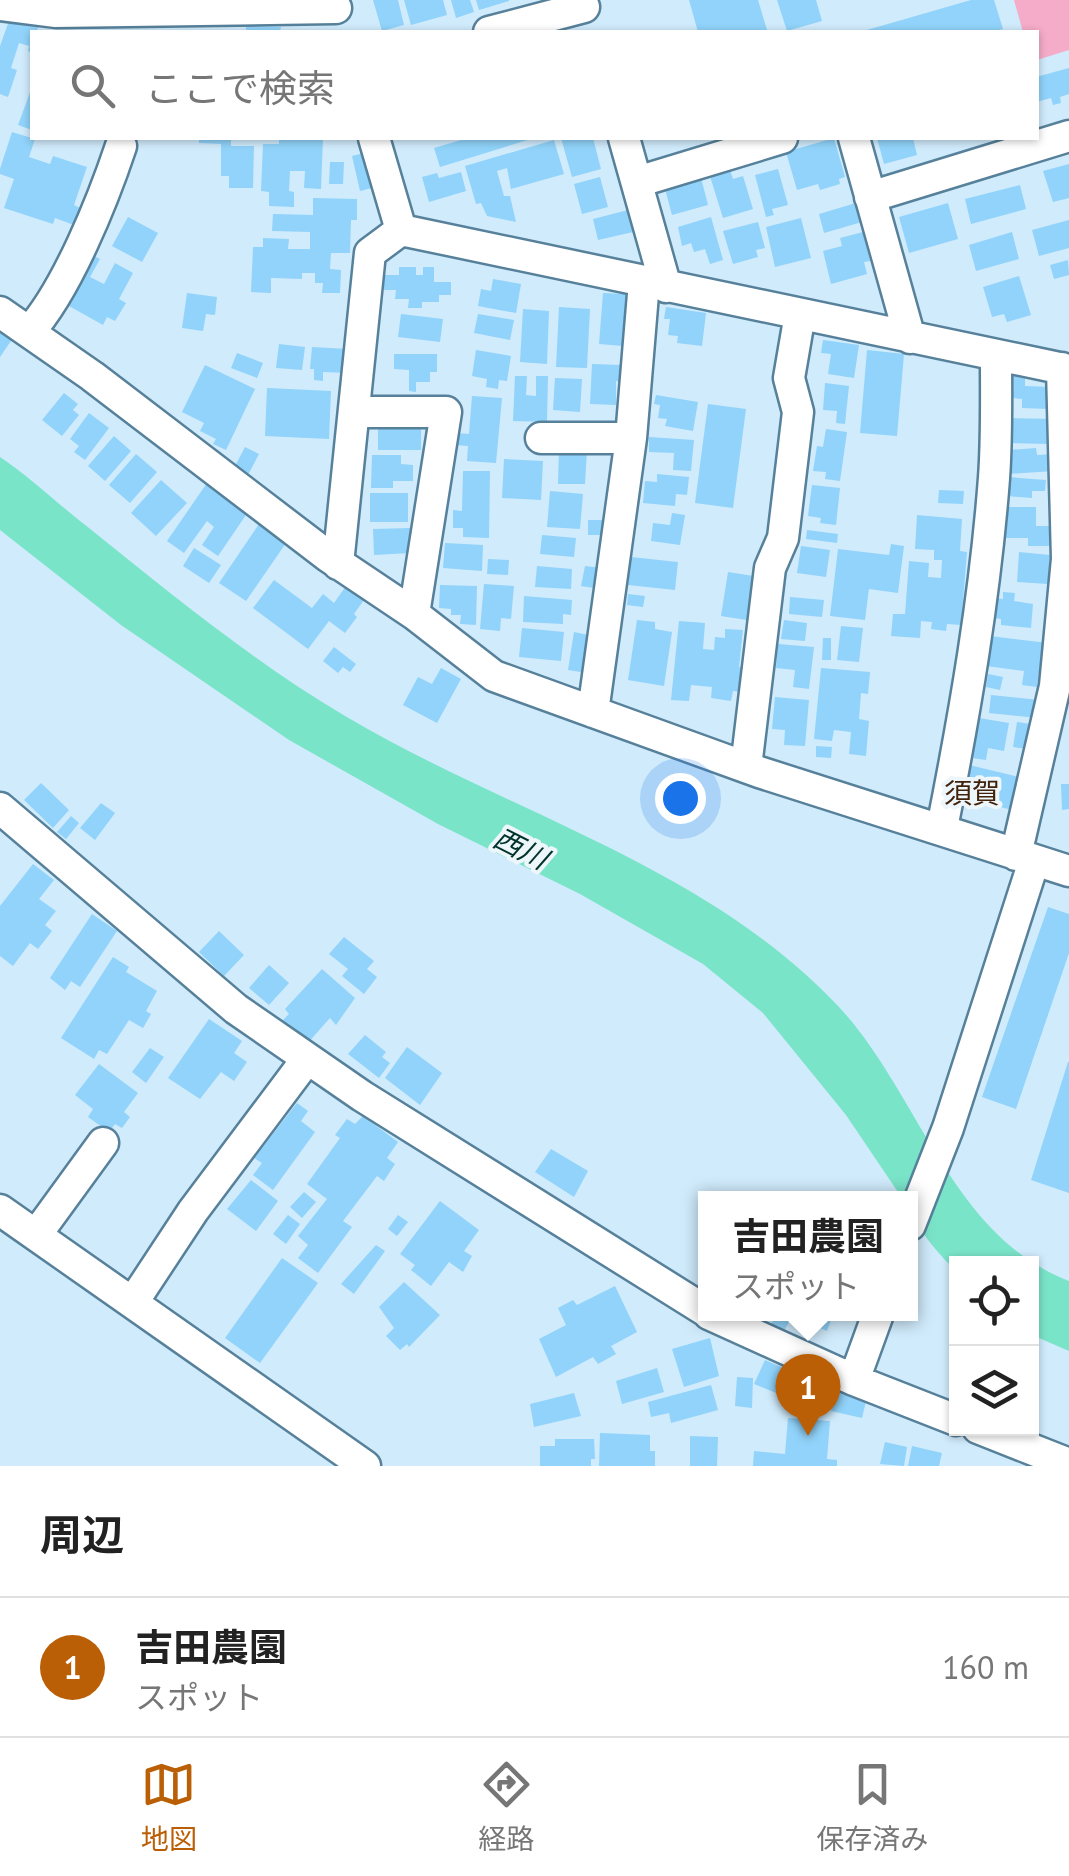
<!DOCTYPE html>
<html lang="ja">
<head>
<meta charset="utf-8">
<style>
  body { margin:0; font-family:"PT Sans","Noto Sans JP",sans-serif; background:#f6f6f6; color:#222 }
  .controls { position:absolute; right:30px; bottom:30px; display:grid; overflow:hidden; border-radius:0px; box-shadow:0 2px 8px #0004 }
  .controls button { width:90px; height:90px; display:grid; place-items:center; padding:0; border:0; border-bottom:2px solid #e0e0e0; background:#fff; color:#222; font:50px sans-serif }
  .you { position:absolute; left:680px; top:798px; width:35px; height:35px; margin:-25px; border:8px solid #fff; border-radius:50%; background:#1a73e8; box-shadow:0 0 0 15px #1a73e833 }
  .badge { display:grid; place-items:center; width:65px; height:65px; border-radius:50%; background:#ba5f05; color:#fff; font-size:32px; font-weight:700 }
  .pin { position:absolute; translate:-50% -82px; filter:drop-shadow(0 2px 5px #0008) }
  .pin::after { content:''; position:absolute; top:52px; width:35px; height:30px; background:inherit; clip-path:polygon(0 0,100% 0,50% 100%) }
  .popup { position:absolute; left:698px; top:1191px; width:220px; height:130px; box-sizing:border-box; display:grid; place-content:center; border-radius:0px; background:#fff; filter:drop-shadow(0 2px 8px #0005); font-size:32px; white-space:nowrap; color:#767676 }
  .popup b { font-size:38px; color:#222 }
  .popup::after { content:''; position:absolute; left:50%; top:100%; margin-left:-20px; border:20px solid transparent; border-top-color:#fff }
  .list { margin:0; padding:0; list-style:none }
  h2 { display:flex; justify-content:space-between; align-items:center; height:130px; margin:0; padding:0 40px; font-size:42px }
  h2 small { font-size:32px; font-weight:400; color:#767676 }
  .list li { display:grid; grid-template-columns:65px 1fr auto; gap:30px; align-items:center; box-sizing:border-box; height:140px; padding:0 40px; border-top:2px solid #e0e0e0 }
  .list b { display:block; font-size:38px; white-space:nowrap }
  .list p { margin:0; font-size:32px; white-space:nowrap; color:#767676 }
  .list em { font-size:32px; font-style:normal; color:#767676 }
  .icon { flex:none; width:55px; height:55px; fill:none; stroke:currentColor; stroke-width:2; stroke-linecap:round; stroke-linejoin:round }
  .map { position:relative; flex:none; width:1069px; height:1466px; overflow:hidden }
  .search { position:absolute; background:#fff; box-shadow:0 2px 8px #0004; left:30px; right:30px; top:30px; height:110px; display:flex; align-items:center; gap:25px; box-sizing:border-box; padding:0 35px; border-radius:0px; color:#767676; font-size:38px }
  .sheet { height:270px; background:#fff }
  nav { display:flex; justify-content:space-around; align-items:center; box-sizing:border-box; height:140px; border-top:2px solid #e0e0e0; background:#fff; font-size:28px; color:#767676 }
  nav a { display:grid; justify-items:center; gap:5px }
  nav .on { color:#ba5f05 }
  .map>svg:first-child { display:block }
  .green { fill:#f5acc8 }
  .water { fill:#7ae4c8 }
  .building { fill:#91d3fa }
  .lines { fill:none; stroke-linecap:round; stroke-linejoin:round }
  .street-casing { stroke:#57819a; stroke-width:35 }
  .street { stroke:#fff; stroke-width:30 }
  .labels { text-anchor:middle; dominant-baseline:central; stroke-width:8; stroke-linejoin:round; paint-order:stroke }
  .neighbourhood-label { font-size:28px; fill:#42220a; stroke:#edf6fb }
  .water-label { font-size:28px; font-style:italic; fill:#003429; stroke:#edf6fb }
</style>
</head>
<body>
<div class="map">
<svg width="1069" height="1466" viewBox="0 0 1069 1466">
  <rect width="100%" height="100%" fill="#d0ebfc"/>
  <path class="green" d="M 1014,0 L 1069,0 L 1069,50 L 1037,60 L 1036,32 L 1023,32 Z"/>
  <path class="water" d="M 0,457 C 31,478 59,505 89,528 C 171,594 254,662 345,716 C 508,813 706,865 839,1007 C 919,1093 951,1236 1069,1281 L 1069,1351 L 1032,1335 L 1032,1264 L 956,1264 L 956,1271 C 938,1253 911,1225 910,1198 L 902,1198 L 846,1115 L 763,1013 L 703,964 L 580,894 L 438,824 L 289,740 L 121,625 L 0,530 Z"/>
  <path class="building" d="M 373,0 L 398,0 L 404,25 L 382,31 Z
    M 404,0 L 443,0 L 447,15 L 411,25 Z
    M 451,0 L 470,0 L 474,12 L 456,18 Z
    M 476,0 L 509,0 L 509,1 L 479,10 Z
    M 689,0 L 758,0 L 767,30 L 698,32 Z
    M 777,0 L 816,0 L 822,21 L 787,31 Z
    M 971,0 L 994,0 L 1003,29 L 992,32 L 860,32 Z
    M 10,18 L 39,26 L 36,32 L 32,32 L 32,53 L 28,51 L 29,46 L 19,43 L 11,68 L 17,70 L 8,97 L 0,94 L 0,46 Z
    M 246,26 L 281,27 L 280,32 L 246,32 Z
    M 1069,68 L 1069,94 L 1060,97 L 1061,103 L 1053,105 L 1051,98 L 1036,102 L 1036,77 Z
    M 32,87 L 32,130 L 18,125 Z
    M 12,132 L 35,139 L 29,157 L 50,164 L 53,156 L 87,167 L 74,205 L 80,208 L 74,225 L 55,218 L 53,224 L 4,208 L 14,179 L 0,174 L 0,169 Z
    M 199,138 L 231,138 L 231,146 L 254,146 L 253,188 L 229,188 L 229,176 L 221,176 L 221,144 L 199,143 Z
    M 279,138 L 323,138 L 321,189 L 304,188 L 305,171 L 290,171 L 289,191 L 294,192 L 294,207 L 269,206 L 269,192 L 261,191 L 263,144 L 279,144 Z
    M 468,138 L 534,138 L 440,167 L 434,148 Z
    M 561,138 L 593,138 L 601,169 L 572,177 Z
    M 834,138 L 845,177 L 839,179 L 840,184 L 820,190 L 818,184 L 797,190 L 786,152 Z
    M 877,138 L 913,138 L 917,155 L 884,164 Z
    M 554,140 L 564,174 L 511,189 L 507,168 L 497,171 L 504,196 L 510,196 L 516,222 L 487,216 L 481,203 L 476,204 L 465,166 Z
    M 368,152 L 376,187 L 360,191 L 352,156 Z
    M 330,162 L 344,162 L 343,184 L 329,184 Z
    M 1069,164 L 1069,198 L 1053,202 L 1043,171 Z
    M 729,167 L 733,179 L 743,176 L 753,209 L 723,218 L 709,173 Z
    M 778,169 L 788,205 L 772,209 L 774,215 L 766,217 L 755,175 Z
    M 461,172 L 466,191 L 429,202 L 422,177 L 437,173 L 439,178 Z
    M 700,174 L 708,205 L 672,215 L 664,185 Z
    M 600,177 L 608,207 L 582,214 L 574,184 Z
    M 1020,185 L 1026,209 L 971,224 L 965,199 Z
    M 313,198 L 357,199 L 357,220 L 351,220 L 350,253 L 331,253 L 330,269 L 341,270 L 340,293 L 322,293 L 323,283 L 315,283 L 315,273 L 302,273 L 302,279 L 271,278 L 271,293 L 251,292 L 253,247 L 263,247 L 263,238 L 289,239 L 288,249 L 310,249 L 310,232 L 272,231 L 273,214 L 313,215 Z
    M 856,203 L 862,222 L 824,233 L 819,214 Z
    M 948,203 L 958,239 L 909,253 L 899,217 Z
    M 628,210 L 633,232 L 598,240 L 593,219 Z
    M 128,217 L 158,233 L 142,262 L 112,246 Z
    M 711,217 L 723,260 L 710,264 L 705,249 L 694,252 L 691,243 L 682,246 L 678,227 Z
    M 801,218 L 811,258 L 775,267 L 766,227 Z
    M 1069,220 L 1069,248 L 1039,256 L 1032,230 Z
    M 758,222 L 765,248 L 756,250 L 758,257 L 733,264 L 723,231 Z
    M 863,232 L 870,261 L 864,262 L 867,274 L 831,284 L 823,251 L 842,246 L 840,238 Z
    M 1012,232 L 1019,259 L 976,271 L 969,245 Z
    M 86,252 L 100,259 L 90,277 L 104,284 L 115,263 L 133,273 L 119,299 L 126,303 L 115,321 L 107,317 L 103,325 L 60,301 Z
    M 1068,260 L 1069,275 L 1054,279 L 1050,265 Z
    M 399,267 L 416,267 L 416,275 L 423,275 L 423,267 L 434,267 L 434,282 L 451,282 L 451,295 L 439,295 L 439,302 L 422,302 L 422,308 L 408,308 L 409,299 L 395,299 L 396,290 L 384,290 L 384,275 L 399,275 Z
    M 1019,276 L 1031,315 L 1007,322 L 1004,314 L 992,317 L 983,287 Z
    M 493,279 L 521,284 L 516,313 L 478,306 L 481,289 L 491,291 Z
    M 187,293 L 217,297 L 215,315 L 206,314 L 203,331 L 182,328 Z
    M 603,293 L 627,294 L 623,346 L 599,344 Z
    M 559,307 L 590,309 L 587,368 L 556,367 Z
    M 666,307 L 706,313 L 702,346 L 677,343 L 678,336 L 668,335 L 670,319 L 664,319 Z
    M 523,309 L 549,311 L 547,364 L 520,362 Z
    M 401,314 L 443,319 L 440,342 L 398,337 Z
    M 478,314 L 514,320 L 510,340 L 474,333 Z
    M 0,329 L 13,338 L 0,357 Z
    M 823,340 L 859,345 L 854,378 L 828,374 L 831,354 L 821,353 Z
    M 279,344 L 305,347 L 302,370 L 276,368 Z
    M 312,347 L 348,349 L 347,373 L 323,372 L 323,381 L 314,380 L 314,369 L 310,369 Z
    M 476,350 L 511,356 L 507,381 L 499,380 L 498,389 L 486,387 L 487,379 L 472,376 Z
    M 867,350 L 904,354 L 897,436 L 860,433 Z
    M 237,353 L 263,363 L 257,378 L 231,368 Z
    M 394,354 L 437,354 L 437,372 L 430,372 L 430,382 L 416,382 L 416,392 L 409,391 L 409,370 L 394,369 Z
    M 592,364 L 622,365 L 622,382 L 616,381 L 616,405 L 590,404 Z
    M 205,365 L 255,389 L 226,450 L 213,444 L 216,439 L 200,431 L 204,423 L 182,412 Z
    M 515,376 L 527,376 L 526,395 L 536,396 L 536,376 L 548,376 L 547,422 L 513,421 Z
    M 1013,376 L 1025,377 L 1025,386 L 1050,387 L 1049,409 L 1022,408 L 1022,399 L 1012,398 Z
    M 555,378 L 582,379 L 580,412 L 553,410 Z
    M 825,383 L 849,386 L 845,424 L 836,423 L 837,411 L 823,410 Z
    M 267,388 L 331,391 L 329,439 L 265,436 Z
    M 64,393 L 78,404 L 73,410 L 79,415 L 62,436 L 42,420 Z
    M 656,395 L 698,402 L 693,431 L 665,426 L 667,419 L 658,418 L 660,405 L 654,404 Z
    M 472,396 L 502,398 L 496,463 L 467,461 L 468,446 L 455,445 L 456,433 L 469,434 Z
    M 708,404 L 746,409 L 733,508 L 695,503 Z
    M 89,413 L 109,428 L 85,460 L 74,452 L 79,446 L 70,439 Z
    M 1008,418 L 1056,419 L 1049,444 L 1008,443 Z
    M 378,423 L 421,423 L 421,450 L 378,450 Z
    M 826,429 L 847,432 L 840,481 L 825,479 L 826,472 L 813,471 L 817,446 L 823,447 Z
    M 114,436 L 131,451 L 105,481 L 88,466 Z
    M 649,437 L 694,440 L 691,471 L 673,470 L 674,453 L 649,452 Z
    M 245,447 L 259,454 L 248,475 L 234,468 Z
    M 559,448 L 587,449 L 585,484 L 558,484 Z
    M 1036,448 L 1037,455 L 1053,454 L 1054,471 L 1008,474 L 1007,450 Z
    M 136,454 L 157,472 L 130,503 L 109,485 Z
    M 372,455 L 401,455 L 401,464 L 413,465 L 413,481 L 393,481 L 393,488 L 371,488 Z
    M 504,459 L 543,461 L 541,500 L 502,498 Z
    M 463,471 L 490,471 L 489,538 L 463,537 L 463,528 L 453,528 L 453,510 L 462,511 Z
    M 657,474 L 689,477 L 687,495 L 676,494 L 675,506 L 643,503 L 645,481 L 657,482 Z
    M 1008,477 L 1046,480 L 1045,491 L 1032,491 L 1032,498 L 1007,496 Z
    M 161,480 L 187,503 L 156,536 L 131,513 Z
    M 207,483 L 248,512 L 218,556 L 202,545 L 214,527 L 207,521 L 184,553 L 167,541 Z
    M 812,485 L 840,488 L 836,525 L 820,523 L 821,518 L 808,516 Z
    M 939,490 L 964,491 L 963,504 L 938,503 Z
    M 550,491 L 583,494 L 580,529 L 547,527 Z
    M 370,493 L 408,493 L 408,522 L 370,522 Z
    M 1002,507 L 1036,507 L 1036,526 L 1049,526 L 1049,546 L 1028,546 L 1028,538 L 1002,538 Z
    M 672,513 L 685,515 L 680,545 L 651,541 L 653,523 L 670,525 Z
    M 917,515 L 962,519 L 960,551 L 967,552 L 961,625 L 947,624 L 946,631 L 931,629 L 932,622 L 921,621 L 920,638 L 891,636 L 893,614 L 905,614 L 909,561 L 929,563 L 928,577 L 941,578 L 942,560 L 934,560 L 934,550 L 915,549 Z
    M 588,520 L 608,520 L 608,535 L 588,535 Z
    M 259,524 L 286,543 L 246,601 L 219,583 Z
    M 410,528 L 411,553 L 374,555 L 373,529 Z
    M 807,530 L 838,534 L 837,543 L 806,539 Z
    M 542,535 L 576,538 L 574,557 L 540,554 Z
    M 445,543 L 483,545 L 482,571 L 443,568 Z
    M 891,544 L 904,546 L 898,593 L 869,589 L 865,620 L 830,616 L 838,549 L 889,555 Z
    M 801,546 L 830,550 L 826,577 L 797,573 Z
    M 194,548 L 221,565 L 209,583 L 183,566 Z
    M 1019,552 L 1050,555 L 1048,584 L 1017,582 Z
    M 631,557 L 678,562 L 675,590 L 628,585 Z
    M 488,559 L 509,560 L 508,575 L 487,574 Z
    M 537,566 L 572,569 L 571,589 L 535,587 Z
    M 585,566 L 602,568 L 600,589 L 581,586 Z
    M 728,572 L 760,577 L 753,621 L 721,616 Z
    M 274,580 L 312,608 L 323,594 L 334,603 L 346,586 L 364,600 L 354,614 L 357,617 L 345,633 L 329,621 L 308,649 L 253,608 Z
    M 484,584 L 514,586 L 511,619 L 501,618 L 500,631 L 480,629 Z
    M 440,585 L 477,586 L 476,625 L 460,624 L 461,615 L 451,615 L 451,609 L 439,608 Z
    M 1003,592 L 1015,593 L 1014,601 L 1033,604 L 1031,628 L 1001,625 L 1001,619 L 993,618 L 995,598 L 1003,599 Z
    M 628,594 L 645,596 L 643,607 L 627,605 Z
    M 524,596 L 572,600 L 571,615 L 563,614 L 563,624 L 523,622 Z
    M 790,597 L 824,600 L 822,617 L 789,614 Z
    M 637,620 L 655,622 L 655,629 L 672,632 L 664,686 L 628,680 Z
    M 784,620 L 807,623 L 805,641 L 781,639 Z
    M 679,621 L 705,623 L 703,649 L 714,650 L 715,637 L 725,638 L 725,629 L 743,630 L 739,667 L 746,668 L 744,692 L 733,691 L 731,701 L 711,698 L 712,687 L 691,685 L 689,701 L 671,700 Z
    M 841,626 L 863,628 L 859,662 L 837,660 Z
    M 522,628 L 564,632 L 561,661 L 519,657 Z
    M 574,632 L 593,636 L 587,673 L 568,670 Z
    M 990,636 L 1048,643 L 1045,673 L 1039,672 L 1037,687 L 1022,685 L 1024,671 L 986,666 Z
    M 823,638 L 831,638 L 831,660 L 822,660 Z
    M 778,644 L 814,647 L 809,689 L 793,687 L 795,670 L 776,668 Z
    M 334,647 L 356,664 L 350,672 L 343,667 L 338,673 L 323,661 Z
    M 441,668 L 461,679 L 437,723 L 403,705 L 418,677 L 432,684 Z
    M 821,668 L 870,672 L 868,694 L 861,693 L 859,719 L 869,721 L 866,756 L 849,754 L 851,732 L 834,730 L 832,741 L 814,739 Z
    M 988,674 L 1003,677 L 1000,690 L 986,687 Z
    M 991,695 L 1039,700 L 1037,718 L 989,713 Z
    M 775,697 L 809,700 L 805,746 L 784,745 L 785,730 L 772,729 Z
    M 979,718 L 1009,723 L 1004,751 L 988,748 L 986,760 L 972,758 Z
    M 1017,722 L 1031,724 L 1027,749 L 1013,747 Z
    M 816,746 L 832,747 L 831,758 L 816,757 Z
    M 965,764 L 1019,777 L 1012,810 L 957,796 Z
    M 41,783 L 69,810 L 53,828 L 24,800 Z
    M 1061,784 L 1069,784 L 1069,809 L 1062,810 Z
    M 101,803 L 115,813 L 95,840 L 80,828 Z
    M 71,816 L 79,823 L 66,839 L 57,832 Z
    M 33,864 L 54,880 L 39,899 L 56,911 L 45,925 L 52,931 L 38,949 L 30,943 L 13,966 L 0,956 L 0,906 Z
    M 1048,907 L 1069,914 L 1069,953 L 1016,1109 L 982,1097 Z
    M 92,914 L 117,931 L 80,987 L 71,981 L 65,990 L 50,978 Z
    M 219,931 L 244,955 L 224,976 L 199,952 Z
    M 344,937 L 374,961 L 367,969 L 377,977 L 364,994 L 342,976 L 348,969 L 329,954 Z
    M 113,957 L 129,967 L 126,972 L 157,991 L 146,1011 L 151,1014 L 143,1028 L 129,1020 L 107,1054 L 99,1050 L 94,1059 L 61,1038 Z
    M 269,965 L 289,983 L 269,1005 L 249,988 Z
    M 322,969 L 355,998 L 336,1025 L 330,1018 L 306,1045 L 281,1022 L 289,1014 L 285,1009 Z
    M 209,1019 L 242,1041 L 234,1053 L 247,1062 L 234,1081 L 221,1072 L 200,1099 L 168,1078 Z
    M 365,1035 L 386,1052 L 382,1057 L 390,1063 L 379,1078 L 348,1054 Z
    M 407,1047 L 442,1073 L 420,1105 L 385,1078 Z
    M 150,1048 L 164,1057 L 146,1083 L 132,1072 Z
    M 1068,1062 L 1069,1062 L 1069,1193 L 1031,1180 Z
    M 99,1064 L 138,1093 L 124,1112 L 130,1117 L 122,1128 L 115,1124 L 109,1132 L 88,1117 L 93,1109 L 75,1095 Z
    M 297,1103 L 308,1111 L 301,1121 L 315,1132 L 273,1190 L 253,1175 L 262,1163 L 254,1158 Z
    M 363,1116 L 398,1142 L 387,1158 L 395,1164 L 384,1181 L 377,1176 L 343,1221 L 352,1227 L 318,1273 L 298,1258 L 308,1245 L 298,1236 L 327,1199 L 307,1184 L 340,1138 L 335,1135 L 347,1119 L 355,1124 Z
    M 551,1149 L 588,1171 L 574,1197 L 535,1172 Z
    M 251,1180 L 278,1201 L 256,1231 L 227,1209 Z
    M 304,1192 L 316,1202 L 302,1218 L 290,1207 Z
    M 440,1201 L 479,1230 L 464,1251 L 472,1256 L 463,1272 L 449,1262 L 431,1286 L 411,1270 L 415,1265 L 400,1254 Z
    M 288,1215 L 300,1224 L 286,1244 L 273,1234 Z
    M 398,1215 L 408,1222 L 397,1236 L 388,1229 Z
    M 376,1245 L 385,1251 L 354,1294 L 341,1284 Z
    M 282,1258 L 318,1283 L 260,1363 L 225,1338 Z
    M 404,1282 L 440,1315 L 409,1347 L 407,1344 L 400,1350 L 386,1336 L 394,1328 L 379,1307 Z
    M 615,1286 L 637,1332 L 611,1346 L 616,1354 L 598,1364 L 593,1357 L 556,1377 L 539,1339 L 566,1325 L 558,1308 L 573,1300 L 577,1305 Z
    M 777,1314 L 833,1314 L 827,1331 L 792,1316 L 783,1333 L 770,1326 Z
    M 710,1338 L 719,1376 L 684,1387 L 672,1349 Z
    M 765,1360 L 805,1377 L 796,1401 L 754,1384 Z
    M 657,1368 L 664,1392 L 622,1404 L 616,1381 Z
    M 737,1377 L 753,1378 L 752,1408 L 735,1406 Z
    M 711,1385 L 718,1410 L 671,1423 L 669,1413 L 651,1417 L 648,1402 Z
    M 836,1389 L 867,1397 L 862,1418 L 831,1411 Z
    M 574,1393 L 581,1416 L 534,1427 L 530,1404 Z
    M 805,1396 L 823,1397 L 822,1411 L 804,1410 Z
    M 788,1418 L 830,1421 L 827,1459 L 837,1460 L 837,1466 L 753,1466 L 754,1451 L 785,1454 Z
    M 600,1433 L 650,1435 L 650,1451 L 655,1451 L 655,1466 L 599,1466 Z
    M 690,1436 L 718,1437 L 717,1466 L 690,1466 Z
    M 555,1439 L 594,1439 L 595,1459 L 591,1459 L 591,1466 L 540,1466 L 540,1446 L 555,1446 Z
    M 885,1442 L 907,1447 L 904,1466 L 880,1464 Z
    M 912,1446 L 942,1453 L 939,1466 L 908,1466 Z"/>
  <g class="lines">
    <g class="street-casing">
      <path id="street" d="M 0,5 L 56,12 L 336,8
        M 489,32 L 584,7
        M 374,138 L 401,230 L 1069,370
        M 624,138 L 666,287
        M 854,138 L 910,338
        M 637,182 L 782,138
        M 870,197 L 1069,136
        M 0,312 L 92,376 L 329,557 L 414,614 L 494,676 L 759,772 L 1069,871
        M 29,332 C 67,290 103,200 121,146
        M 354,412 L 446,412 L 414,614
        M 541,438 L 631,438
        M 338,564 L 370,253 L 401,230
        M 593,712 L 631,438 L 644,282
        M 746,767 L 770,568 L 783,538 L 798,412 L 789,378 L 800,314
        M 0,808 L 236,1009 L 362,1096 L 706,1311
        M 942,828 C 965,712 985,597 994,478 C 997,437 996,396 996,355
        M 1016,855 L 1055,686 L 1067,559 L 1062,368
        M 0,1210 L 365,1466
        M 910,1225 L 948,1128 L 1034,861
        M 36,1235 L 103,1143
        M 133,1302 L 193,1211 L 307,1059
        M 709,1314 L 854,1380 L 956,1420
        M 854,1380 L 878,1314
        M 978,1428 L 1069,1464"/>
    </g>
    <use href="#street" class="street"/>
  </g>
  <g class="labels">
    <g class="neighbourhood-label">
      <text x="972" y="792">須賀</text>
    </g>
    <g class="water-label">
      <text transform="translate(521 848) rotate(27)">西川</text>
    </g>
  </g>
</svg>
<div class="controls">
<button><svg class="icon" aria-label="locate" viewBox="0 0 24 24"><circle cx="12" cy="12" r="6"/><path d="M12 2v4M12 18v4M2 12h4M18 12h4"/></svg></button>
<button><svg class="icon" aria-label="layers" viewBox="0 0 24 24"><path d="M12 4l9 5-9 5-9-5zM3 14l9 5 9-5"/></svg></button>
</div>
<div class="you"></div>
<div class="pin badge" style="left:808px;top:1436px">1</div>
<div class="popup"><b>吉田農園</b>スポット</div>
<div class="search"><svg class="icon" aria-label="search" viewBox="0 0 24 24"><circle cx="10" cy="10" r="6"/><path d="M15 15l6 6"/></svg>ここで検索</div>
</div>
<section class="sheet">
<h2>周辺<small></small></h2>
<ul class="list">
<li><span class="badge">1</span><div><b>吉田農園</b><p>スポット</p></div><em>160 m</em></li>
</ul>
</section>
<nav>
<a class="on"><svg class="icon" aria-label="map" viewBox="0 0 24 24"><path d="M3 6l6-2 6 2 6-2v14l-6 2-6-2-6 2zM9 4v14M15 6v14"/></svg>地図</a>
<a><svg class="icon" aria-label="directions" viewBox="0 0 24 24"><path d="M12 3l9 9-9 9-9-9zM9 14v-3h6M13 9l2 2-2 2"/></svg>経路</a>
<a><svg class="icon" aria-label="saved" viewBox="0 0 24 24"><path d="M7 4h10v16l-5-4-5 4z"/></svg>保存済み</a>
</nav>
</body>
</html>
